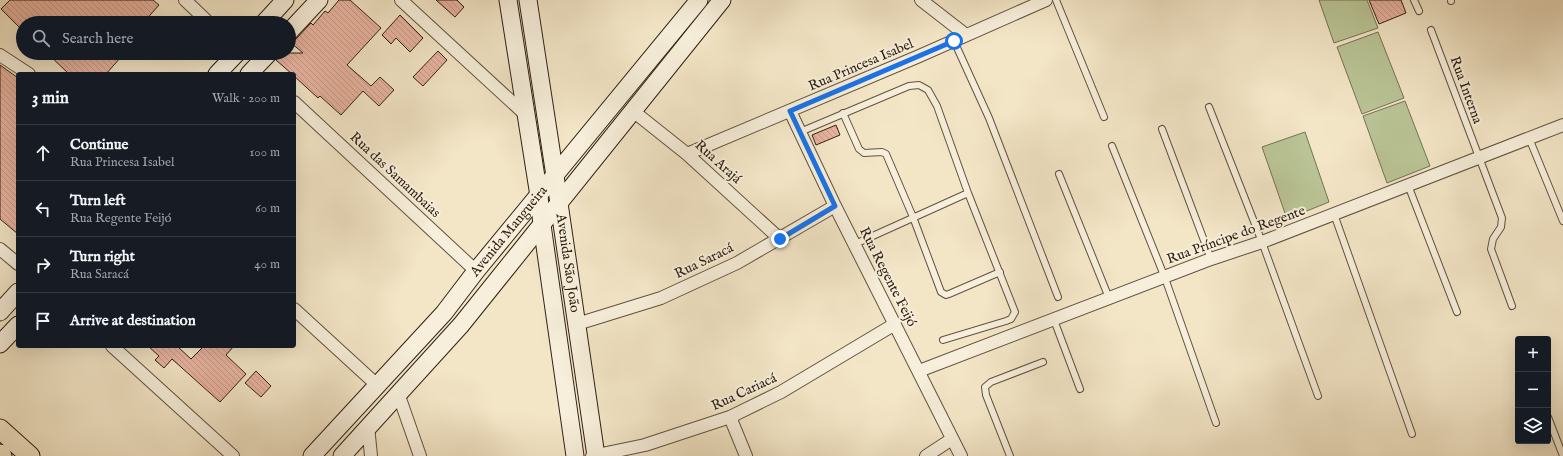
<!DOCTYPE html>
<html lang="en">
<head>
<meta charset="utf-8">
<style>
  body { margin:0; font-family:"IM FELL English",serif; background:#242831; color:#f1f3f6 }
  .controls { position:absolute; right:12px; bottom:12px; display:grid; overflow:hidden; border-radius:4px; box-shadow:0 4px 16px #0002 }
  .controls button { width:36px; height:36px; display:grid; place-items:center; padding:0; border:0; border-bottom:1px solid #363941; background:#171b24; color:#f1f3f6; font:20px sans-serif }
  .stop { position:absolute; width:12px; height:12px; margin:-9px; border:3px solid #1a73e8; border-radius:50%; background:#fff }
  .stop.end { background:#1a73e8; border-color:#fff; box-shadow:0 1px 4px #0008 }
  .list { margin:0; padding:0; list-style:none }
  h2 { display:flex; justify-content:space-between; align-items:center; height:52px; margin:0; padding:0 16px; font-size:17px }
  h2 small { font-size:13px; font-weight:400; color:#9ea1a6 }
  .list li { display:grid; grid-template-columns:26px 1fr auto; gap:12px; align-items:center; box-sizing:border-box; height:56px; padding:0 16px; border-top:1px solid #363941 }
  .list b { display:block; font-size:15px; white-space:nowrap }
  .list p { margin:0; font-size:13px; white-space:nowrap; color:#9ea1a6 }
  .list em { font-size:13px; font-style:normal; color:#9ea1a6 }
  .icon { flex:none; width:22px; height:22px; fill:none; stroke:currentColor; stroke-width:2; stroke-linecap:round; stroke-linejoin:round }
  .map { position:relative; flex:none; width:1563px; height:456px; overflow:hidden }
  .search { position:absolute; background:#171b24; box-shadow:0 4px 16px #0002; left:16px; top:16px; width:280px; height:44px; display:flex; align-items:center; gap:10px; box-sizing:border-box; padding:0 14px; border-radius:22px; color:#9ea1a6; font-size:15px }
  .panel { position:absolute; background:#171b24; box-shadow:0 4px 16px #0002; left:16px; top:72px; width:280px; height:276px; border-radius:4px }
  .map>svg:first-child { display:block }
  .pitch { fill:#bac597; stroke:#757256 }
  .building { fill:url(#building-back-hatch); stroke:#302014 }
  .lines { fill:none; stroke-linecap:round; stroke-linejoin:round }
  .lane-casing { stroke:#615241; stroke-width:8 }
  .street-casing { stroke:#615241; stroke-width:14 }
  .secondary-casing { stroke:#302014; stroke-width:19 }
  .primary-casing { stroke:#302014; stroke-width:21 }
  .lane { stroke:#f7efdb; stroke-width:6 }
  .street { stroke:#f7efdb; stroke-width:12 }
  .secondary { stroke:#f7efdb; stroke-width:17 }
  .primary { stroke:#f3e6c7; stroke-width:19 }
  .route { stroke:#1a73e8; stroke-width:5 }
  .labels { text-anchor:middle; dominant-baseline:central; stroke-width:4; stroke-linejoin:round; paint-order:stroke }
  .street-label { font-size:14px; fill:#302014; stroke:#f7efdb }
</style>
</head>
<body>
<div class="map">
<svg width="1563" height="456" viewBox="0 0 1563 456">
  <defs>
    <pattern id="building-back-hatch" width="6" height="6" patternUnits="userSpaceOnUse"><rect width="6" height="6" fill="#e8b3a0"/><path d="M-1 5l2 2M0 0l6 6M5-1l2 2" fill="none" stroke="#c79a89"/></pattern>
  </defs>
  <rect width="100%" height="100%" fill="#f3e6c7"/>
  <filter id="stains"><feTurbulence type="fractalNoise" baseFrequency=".005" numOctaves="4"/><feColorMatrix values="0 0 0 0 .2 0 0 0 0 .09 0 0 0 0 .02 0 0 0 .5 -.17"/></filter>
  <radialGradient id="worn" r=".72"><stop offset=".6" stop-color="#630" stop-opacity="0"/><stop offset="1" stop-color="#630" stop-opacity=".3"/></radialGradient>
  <path class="pitch" d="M 1319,0 L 1367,0 L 1378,28 L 1334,43 Z
    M 1378,32 L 1404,98 L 1362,114 L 1337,47 Z
    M 1405,101 L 1430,166 L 1387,183 L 1363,116 Z
    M 1305,132 L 1329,202 L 1287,219 L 1262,147 Z"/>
  <path class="building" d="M 10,0 L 153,0 L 159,5 L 143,23 L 23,23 L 23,31 L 1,9 Z
    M 339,0 L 350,0 L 381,28 L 347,65 L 371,86 L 380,77 L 394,90 L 379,106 L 363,91 L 341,115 L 320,96 L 318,98 L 294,76 L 294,74 L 292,74 L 276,60 L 280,53 L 303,53 L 290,42 L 296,39 L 311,23 L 313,25 L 325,11 L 328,13 Z
    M 436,0 L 457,0 L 464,7 L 455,17 Z
    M 1369,0 L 1401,0 L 1406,13 L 1379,24 Z
    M 400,15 L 423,38 L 410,52 L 396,38 L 391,44 L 382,35 Z
    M 438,51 L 447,60 L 423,86 L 413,77 Z
    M 47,53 L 117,53 L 121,57 L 106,74 L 69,74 Z
    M 0,65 L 18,78 L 18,234 L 0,219 Z
    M 836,125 L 840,135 L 816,145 L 812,135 Z
    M 148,346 L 177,346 L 191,359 L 204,346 L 234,346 L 226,355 L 246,374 L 220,402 L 172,359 L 164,368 L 155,360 L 159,356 Z
    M 256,371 L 271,386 L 261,397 L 245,383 Z"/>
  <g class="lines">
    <g class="lane-casing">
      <path id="lane" d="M 1056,0 L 1104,117
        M 1414,0 L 1419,11
        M 1451,0 L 1451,1
        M 1431,30 L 1502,218 L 1501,227 L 1493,239 L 1491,249 L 1512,306
        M 954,41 L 989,118 L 1058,297
        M 1209,107 L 1262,242 L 1318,396
        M 843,113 L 859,149 L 864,153 L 882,152 L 886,154 L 913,217 L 941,292 L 946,295 L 949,294 L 1000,272
        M 1162,129 L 1211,259
        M 800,132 L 909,86 L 919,85 L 928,90 L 937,106 L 968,193 L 1015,312 L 1011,319 L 1006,321 L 943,340
        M 1529,138 L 1563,221
        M 1112,146 L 1165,278 L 1216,423
        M 1059,174 L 1109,298
        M 1408,185 L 1457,312
        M 1334,214 L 1412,434
        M 855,244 L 968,193
        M 1054,320 L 1080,389
        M 1548,417 L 1563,456
        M 1010,456 L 986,395 L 985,387 L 991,382 L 1043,362"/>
    </g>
    <g class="street-casing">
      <path id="street" d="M 185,0 L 209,23
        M 401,0 L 526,115
        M 921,0 L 966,35
        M 0,55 L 29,74
        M 294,102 L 476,271
        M 633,111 L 687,154 L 780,239
        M 790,111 L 835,206 L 961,456
        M 687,154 L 917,57 L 1046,0
        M 0,249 L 18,264
        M 294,309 L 377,385
        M 577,324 L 661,298 L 737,263 L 835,206
        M 112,346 L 233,456
        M 919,371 L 1211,259 L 1262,242 L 1563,125
        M 398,393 L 420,456
        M 730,417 L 746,456
        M 368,426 L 371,456
        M 592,456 L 645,445 L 730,417 L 781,392 L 895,324
        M 926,456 L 952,439"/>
    </g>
    <g class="secondary-casing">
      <g id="secondary">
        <path d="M 508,0 L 539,196 L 542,225 L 575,456"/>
        <path id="s1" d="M 528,0 L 555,176 L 596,456"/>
        <path d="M 264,23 L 285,0"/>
        <path d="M 289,32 L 319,0"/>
        <path d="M 217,74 L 237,53"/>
        <path d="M 249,74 L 269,53"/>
        <path d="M 0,312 L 18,292"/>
        <path d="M 0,344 L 18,325"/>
        <path id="s2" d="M 312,456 L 444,313 L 476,271 L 699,0"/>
        <path d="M 342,456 L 461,325 L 722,0"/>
      </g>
    </g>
    <g class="primary-casing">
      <path id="primary" d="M 0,429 L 30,456
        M 0,454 L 2,456"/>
    </g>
    <use href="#lane" class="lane"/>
    <use href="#street" class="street"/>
    <use href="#secondary" class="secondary"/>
    <use href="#primary" class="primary"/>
  </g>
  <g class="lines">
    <path class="route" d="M 780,239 L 835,206 L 790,111 L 954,41"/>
  </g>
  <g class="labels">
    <g class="street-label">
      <text transform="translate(861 65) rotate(-23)">Rua Princesa Isabel</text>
      <text transform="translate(1466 90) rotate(70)">Rua Interna</text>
      <text transform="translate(718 162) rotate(42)">Rua Arajá</text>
      <text transform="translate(395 175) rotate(43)">Rua das Samambaias</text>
      <text stroke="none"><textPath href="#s2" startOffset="299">Avenida Mangueira</textPath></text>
      <text transform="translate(1236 235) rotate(-20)">Rua Príncipe do Regente</text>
      <text transform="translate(704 261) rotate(-26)">Rua Saracá</text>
      <text stroke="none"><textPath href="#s1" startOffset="266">Avenida São João</textPath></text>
      <text transform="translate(888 277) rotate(63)">Rua Regente Feijó</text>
      <text transform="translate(744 392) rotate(-25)">Rua Cariacá</text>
    </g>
  </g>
  <rect width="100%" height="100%" filter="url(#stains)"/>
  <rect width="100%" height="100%" fill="url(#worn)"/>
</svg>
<div class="controls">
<button>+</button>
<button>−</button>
<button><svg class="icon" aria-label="layers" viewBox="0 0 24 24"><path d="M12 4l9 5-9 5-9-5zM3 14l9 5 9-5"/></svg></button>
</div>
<div class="stop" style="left:954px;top:41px"></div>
<div class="stop end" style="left:780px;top:239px"></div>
<div class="search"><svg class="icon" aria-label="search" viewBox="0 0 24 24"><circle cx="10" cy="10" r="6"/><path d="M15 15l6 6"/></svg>Search here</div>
<section class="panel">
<h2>3 min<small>Walk · 200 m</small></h2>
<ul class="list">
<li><svg class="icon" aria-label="ahead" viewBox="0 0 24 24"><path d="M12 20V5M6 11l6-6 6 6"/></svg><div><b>Continue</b><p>Rua Princesa Isabel</p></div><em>100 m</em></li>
<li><svg class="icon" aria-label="left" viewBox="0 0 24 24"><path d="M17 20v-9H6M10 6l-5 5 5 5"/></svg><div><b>Turn left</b><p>Rua Regente Feijó</p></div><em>60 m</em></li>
<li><svg class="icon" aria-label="right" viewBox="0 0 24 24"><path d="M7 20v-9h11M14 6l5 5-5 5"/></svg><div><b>Turn right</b><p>Rua Saracá</p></div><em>40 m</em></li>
<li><svg class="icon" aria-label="arrive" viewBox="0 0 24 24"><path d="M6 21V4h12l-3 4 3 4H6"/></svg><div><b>Arrive at destination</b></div></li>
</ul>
</section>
</div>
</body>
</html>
